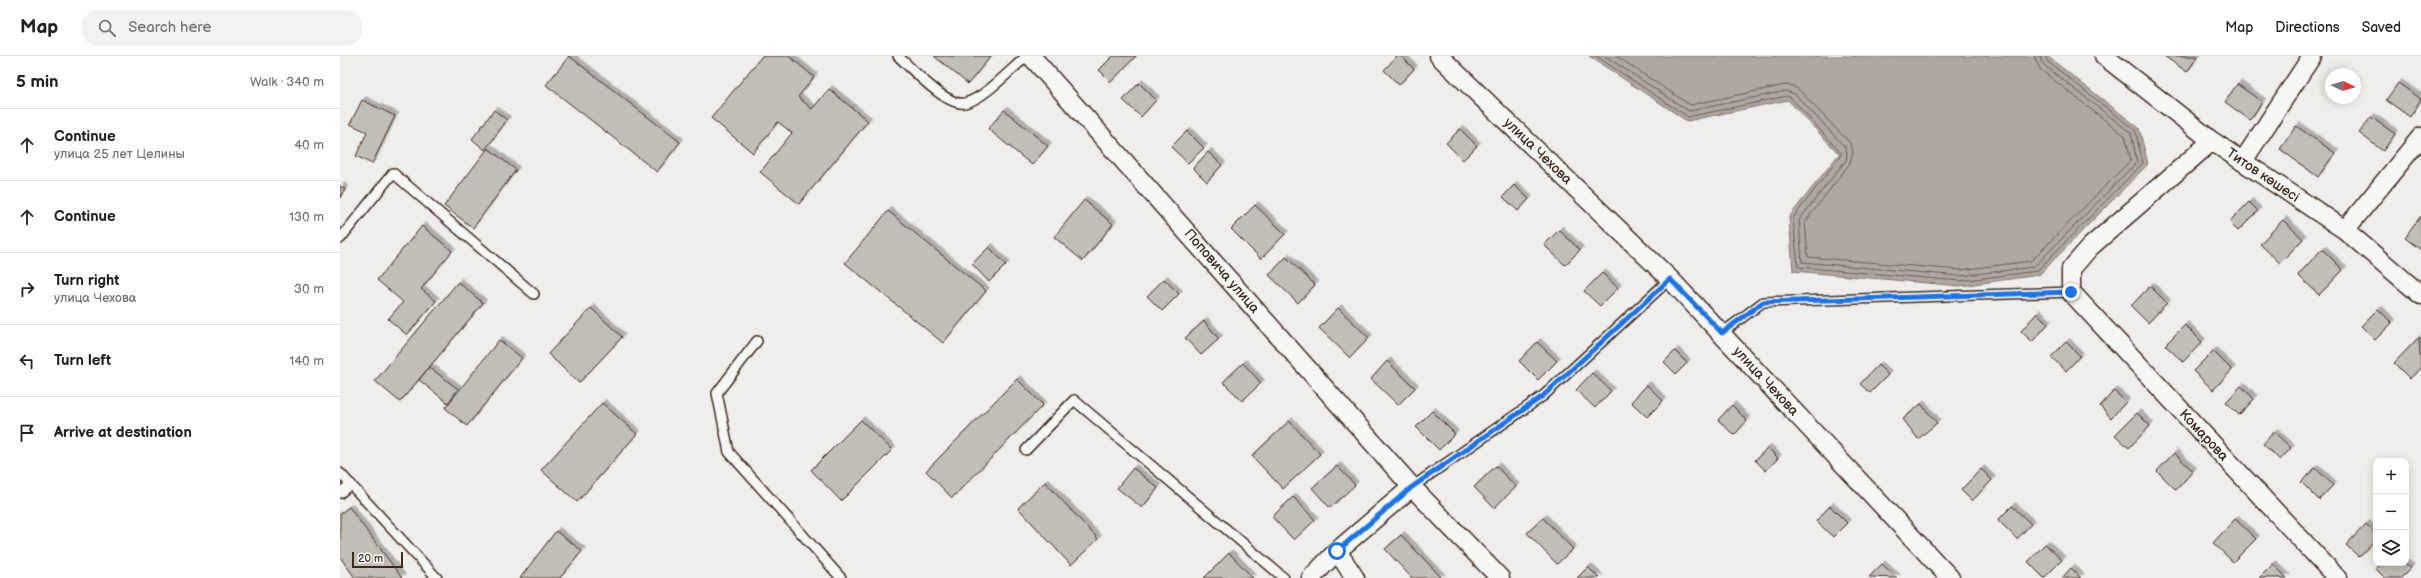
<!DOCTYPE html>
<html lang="en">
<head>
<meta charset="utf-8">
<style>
  body { margin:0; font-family:"Balsamiq Sans",sans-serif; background:#f2f2f2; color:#222 }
  .controls { position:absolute; right:12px; bottom:12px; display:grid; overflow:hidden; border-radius:8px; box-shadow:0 2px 10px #0003 }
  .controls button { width:36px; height:36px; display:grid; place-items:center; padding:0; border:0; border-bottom:1px solid #e0e0e0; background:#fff; color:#222; font:20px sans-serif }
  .compass { position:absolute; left:1985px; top:12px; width:36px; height:36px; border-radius:50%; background:#fff; box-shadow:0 2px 10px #0003; rotate:94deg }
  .scale { position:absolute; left:12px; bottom:10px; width:51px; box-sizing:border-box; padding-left:4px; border:2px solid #3b2a1e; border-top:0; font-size:11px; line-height:14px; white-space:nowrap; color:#3b2a1e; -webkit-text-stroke:3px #f6f6f2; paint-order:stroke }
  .stop { position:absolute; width:12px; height:12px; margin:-9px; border:3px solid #1a73e8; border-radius:50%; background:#fff }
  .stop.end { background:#1a73e8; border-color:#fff; box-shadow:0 1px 4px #0008 }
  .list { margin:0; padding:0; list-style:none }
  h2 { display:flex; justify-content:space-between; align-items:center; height:52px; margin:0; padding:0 16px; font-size:17px }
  h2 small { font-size:13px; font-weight:400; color:#767676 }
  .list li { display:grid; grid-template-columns:26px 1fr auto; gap:12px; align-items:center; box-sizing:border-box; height:72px; padding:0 16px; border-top:1px solid #e0e0e0 }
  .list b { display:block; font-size:15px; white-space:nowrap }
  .list p { margin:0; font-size:13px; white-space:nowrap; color:#767676 }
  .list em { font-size:13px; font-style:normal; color:#767676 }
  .icon { flex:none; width:22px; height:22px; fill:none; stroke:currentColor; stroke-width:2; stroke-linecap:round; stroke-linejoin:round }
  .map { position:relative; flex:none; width:2081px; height:522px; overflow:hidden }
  header { display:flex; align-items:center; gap:24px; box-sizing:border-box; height:56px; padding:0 20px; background:#fff; border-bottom:1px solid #e0e0e0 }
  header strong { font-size:19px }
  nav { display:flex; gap:22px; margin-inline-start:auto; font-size:14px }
  .search { width:280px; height:36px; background:#f2f2f2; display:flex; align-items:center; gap:10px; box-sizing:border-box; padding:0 14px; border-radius:16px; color:#767676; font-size:15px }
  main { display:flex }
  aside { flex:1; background:#fff }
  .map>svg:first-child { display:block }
  .water { fill:#afa8a1; stroke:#81766d }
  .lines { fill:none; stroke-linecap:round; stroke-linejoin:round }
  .shore { stroke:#695c52; stroke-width:1 }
  .building { fill:#c2bdb7; stroke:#3b2a1e; filter:url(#shadow) }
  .service-casing { stroke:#3b2a1e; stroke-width:12 }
  .minor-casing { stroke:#3b2a1e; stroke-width:21 }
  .service { stroke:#f6f6f2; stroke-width:9 }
  .minor { stroke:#f6f6f2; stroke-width:18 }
  .route { stroke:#1a73e8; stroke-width:5 }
  .labels { text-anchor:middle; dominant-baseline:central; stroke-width:3; stroke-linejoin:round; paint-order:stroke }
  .street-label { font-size:14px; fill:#3b2a1e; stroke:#f6f6f2 }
</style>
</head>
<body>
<header>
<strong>Map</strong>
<div class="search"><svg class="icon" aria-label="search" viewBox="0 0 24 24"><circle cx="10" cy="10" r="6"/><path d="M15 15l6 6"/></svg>Search here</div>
<nav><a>Map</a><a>Directions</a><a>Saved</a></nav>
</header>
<main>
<aside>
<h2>5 min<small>Walk · 340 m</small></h2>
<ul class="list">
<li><svg class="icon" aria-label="ahead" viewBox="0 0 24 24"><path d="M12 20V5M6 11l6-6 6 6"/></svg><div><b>Continue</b><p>улица 25 лет Целины</p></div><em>40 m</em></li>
<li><svg class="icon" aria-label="ahead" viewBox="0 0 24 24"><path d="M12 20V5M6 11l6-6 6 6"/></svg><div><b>Continue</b></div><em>130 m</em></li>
<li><svg class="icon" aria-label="right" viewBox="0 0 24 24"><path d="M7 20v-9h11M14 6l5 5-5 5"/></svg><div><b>Turn right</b><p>улица Чехова</p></div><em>30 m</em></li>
<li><svg class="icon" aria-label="left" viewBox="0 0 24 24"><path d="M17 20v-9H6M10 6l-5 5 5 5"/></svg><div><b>Turn left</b></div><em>140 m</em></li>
<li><svg class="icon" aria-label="arrive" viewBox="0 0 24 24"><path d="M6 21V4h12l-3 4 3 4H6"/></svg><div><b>Arrive at destination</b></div></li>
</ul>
</aside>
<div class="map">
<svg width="2081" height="522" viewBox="0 0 2081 522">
  <defs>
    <filter id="shadow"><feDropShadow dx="3.5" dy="-3.5" stdDeviation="0" flood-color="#0004"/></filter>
  </defs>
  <rect width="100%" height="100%" fill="#efeeea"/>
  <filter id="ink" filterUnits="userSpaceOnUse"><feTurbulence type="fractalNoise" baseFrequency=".025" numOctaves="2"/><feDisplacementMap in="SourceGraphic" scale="8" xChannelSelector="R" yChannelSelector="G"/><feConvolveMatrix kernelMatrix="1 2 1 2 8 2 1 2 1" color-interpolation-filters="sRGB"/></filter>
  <g filter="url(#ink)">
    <path class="water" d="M 1249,0 L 1707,0 L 1799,72 L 1808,108 L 1699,219 L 1620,230 L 1453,215 L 1449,161 L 1499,98 L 1448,44 L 1347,65 Z"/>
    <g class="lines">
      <path class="shore" d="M 1256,0 L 1348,61 L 1447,40 L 1451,42 L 1502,98 L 1453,162 L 1458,211 L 1620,225 L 1697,215 L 1803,107 L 1795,74 L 1707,5 L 1706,0
        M 1265,0 L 1349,55 L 1446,35 L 1455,38 L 1505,91 L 1507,97 L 1506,104 L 1459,164 L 1462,206 L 1620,220 L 1694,211 L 1797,106 L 1791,77 L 1704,9 L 1700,0
        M 1276,0 L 1350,49 L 1445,29 L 1453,30 L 1459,34 L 1510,87 L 1513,96 L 1510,107 L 1465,166 L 1468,201 L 1620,214 L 1691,205 L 1791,104 L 1785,80 L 1700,13 L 1694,0"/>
    </g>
    <path class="building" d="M 229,0 L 340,86 L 317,116 L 206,29 Z
      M 422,0 L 449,0 L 474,21 L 458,41 L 472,53 L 489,33 L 528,65 L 459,148 L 420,116 L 452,77 L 438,66 L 413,97 L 371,62 Z
      M 594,0 L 651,0 L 628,28 Z
      M 773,0 L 796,0 L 771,26 L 759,14 Z
      M 1057,0 L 1061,0 L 1074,13 L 1059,29 L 1044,14 Z
      M 1824,0 L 1858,0 L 1847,16 Z
      M 799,27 L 816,44 L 801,61 L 783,44 Z
      M 2058,27 L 2081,43 L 2070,61 L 2046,44 Z
      M 1897,28 L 1922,46 L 1910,64 L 1885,46 Z
      M 22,44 L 55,60 L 32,108 L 16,100 L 27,76 L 10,68 Z
      M 154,54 L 167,64 L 145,94 L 132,83 Z
      M 664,54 L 708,90 L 692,109 L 648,73 Z
      M 2031,61 L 2055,78 L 2043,95 L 2019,77 Z
      M 1956,70 L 1995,97 L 1978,121 L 1940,93 Z
      M 1120,73 L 1137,90 L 1123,104 L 1106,87 Z
      M 847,75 L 864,92 L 848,107 L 831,91 Z
      M 148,92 L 176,114 L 133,172 L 104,150 Z
      M 868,96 L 882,109 L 867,126 L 853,112 Z
      M 1174,129 L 1189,143 L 1178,155 L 1163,141 Z
      M 0,130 L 5,133 L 0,142 Z
      M 744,144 L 773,168 L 743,205 L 714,181 Z
      M 1909,146 L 1918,155 L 1898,175 L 1889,166 Z
      M 915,149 L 945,178 L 921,203 L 891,173 Z
      M 548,155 L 646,235 L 603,287 L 505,207 Z
      M 2080,161 L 2081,161 L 2081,194 L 2065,182 Z
      M 1943,164 L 1963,183 L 1940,207 L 1920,188 Z
      M 82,170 L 112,195 L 81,233 L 96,245 L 67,279 L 48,263 L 63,246 L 37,224 Z
      M 1219,174 L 1240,194 L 1225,209 L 1204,189 Z
      M 649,191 L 666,209 L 649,226 L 632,208 Z
      M 1982,193 L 2003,214 L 1979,239 L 1958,219 Z
      M 946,201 L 975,229 L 958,247 L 929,219 Z
      M 1262,217 L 1278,232 L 1260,250 L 1244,235 Z
      M 824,223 L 839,238 L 822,255 L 807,240 Z
      M 118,226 L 143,247 L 60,346 L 35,325 Z
      M 1810,230 L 1827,247 L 1808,267 L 1791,250 Z
      M 251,252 L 282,281 L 239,327 L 208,298 Z
      M 998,252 L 1029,282 L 1010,302 L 979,272 Z
      M 2038,253 L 2052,267 L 2035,284 L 2021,270 Z
      M 1697,257 L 1708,268 L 1692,286 L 1681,275 Z
      M 864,265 L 879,283 L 861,299 L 845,282 Z
      M 1845,269 L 1862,286 L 1843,306 L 1825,289 Z
      M 2079,281 L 2081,311 L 2070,323 L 2054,307 Z
      M 159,284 L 182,302 L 127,370 L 105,352 Z
      M 1197,286 L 1217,305 L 1198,324 L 1179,305 Z
      M 1726,286 L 1740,300 L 1726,315 L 1711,301 Z
      M 1335,295 L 1347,307 L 1336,318 L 1324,306 Z
      M 1873,295 L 1892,314 L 1873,334 L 1853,315 Z
      M 1047,305 L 1075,332 L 1058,349 L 1031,323 Z
      M 903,307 L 921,327 L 902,345 L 883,326 Z
      M 1538,309 L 1548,319 L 1530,337 L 1520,328 Z
      M 89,311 L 118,333 L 108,347 L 79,324 Z
      M 1252,317 L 1271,335 L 1255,352 L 1236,334 Z
      M 677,323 L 703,349 L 612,442 L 586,415 Z
      M 1307,329 L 1323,345 L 1307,361 L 1291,346 Z
      M 1901,330 L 1914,343 L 1899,359 L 1886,346 Z
      M 1774,335 L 1786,346 L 1771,362 L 1760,350 Z
      M 262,347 L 297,378 L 237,446 L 201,414 Z
      M 1581,348 L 1597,367 L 1578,383 L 1563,363 Z
      M 1392,349 L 1407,365 L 1394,379 L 1378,364 Z
      M 1092,355 L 1115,378 L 1099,394 L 1076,371 Z
      M 1797,357 L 1810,370 L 1789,392 L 1775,379 Z
      M 521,364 L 552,394 L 501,445 L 471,414 Z
      M 949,365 L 980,398 L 943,433 L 912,400 Z
      M 1934,376 L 1951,392 L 1940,404 L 1923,388 Z
      M 1428,392 L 1438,402 L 1426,415 L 1415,404 Z
      M 1834,397 L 1853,415 L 1836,434 L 1817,415 Z
      M 997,410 L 1015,429 L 990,452 L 972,432 Z
      M 1156,410 L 1176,431 L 1154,452 L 1134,431 Z
      M 793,412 L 818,432 L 802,452 L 777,432 Z
      M 1975,412 L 1993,429 L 1979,444 L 1961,426 Z
      M 1641,413 L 1652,424 L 1632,445 L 1621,434 Z
      M 705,426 L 758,483 L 731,509 L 678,452 Z
      M 953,441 L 975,464 L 954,484 L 932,461 Z
      M 1490,450 L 1507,467 L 1493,481 L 1476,465 Z
      M 1672,450 L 1691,468 L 1677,483 L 1658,464 Z
      M 9,451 L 62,522 L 15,522 L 0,501 L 0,458 Z
      M 1203,462 L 1233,493 L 1217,508 L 1187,477 Z
      M 1895,463 L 1916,483 L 1893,506 L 1873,487 Z
      M 2026,468 L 2036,478 L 2036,483 L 2019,501 L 2006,489 Z
      M 216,475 L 242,495 L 220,522 L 180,522 Z
      M 1061,479 L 1102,522 L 1072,522 L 1045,493 Z
      M 1705,488 L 1722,504 L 1704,522 L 1688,506 Z
      M 889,497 L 913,522 L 864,522 Z
      M 2042,507 L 2065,507 L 2071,512 L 2061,522 L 2045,522 L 2036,513 Z
      M 1542,508 L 1557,522 L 1529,521 Z
      M 1933,508 L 1947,522 L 1919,522 Z
      M 1248,511 L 1259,522 L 1237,522 Z
      M 1731,512 L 1741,522 L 1722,522 Z"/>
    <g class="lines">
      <g class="service-casing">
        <path id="service" d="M 558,0 C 571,12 607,51 625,47 C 645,42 671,13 687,0
          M 0,183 L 53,117 L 194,238
          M 1382,277 L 1423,246 L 1731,236
          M 417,285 L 377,337 L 389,396 L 501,522
          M 686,394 L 734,344 L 944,522
          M 0,417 L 97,522
          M 1072,431 L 1203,340 L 1330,223
          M 0,437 L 11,428"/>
      </g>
      <g class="minor-casing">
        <path id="minor" d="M 691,0 L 1072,431 L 1160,522
          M 1099,0 L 1330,223 L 1610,522
          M 1764,0 L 1872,85 L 2005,174 L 2081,239
          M 1872,85 L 1750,191 L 1731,213 L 1731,236 L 1997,522
          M 1903,105 L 1972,0
          M 2005,174 L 2081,81
          M 997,495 L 1015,522
          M 971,522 L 997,495 L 1072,431"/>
      </g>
      <use href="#service" class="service"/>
      <use href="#minor" class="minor"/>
    </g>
  </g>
  <g class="lines" filter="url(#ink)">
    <path class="route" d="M 997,495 L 1072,431 L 1203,340 L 1330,223 L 1382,277 L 1423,246 L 1731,236"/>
  </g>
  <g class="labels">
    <g class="street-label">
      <text transform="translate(1198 95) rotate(44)">улица Чехова</text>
      <text transform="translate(1923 119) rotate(34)">Титов көшесі</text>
      <text transform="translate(882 215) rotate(49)">Поповича улица</text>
      <text transform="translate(1426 325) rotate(47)">улица Чехова</text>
      <text transform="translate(1864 379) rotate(47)">Комарова</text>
    </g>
  </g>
</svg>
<div class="controls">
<button>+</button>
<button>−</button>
<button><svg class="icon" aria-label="layers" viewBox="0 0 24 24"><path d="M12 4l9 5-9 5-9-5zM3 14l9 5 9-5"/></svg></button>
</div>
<svg class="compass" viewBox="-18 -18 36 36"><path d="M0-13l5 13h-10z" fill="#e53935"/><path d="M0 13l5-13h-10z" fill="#767676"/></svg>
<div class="scale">20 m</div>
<div class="stop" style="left:997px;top:495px"></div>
<div class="stop end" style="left:1731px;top:236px"></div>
</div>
</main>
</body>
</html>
